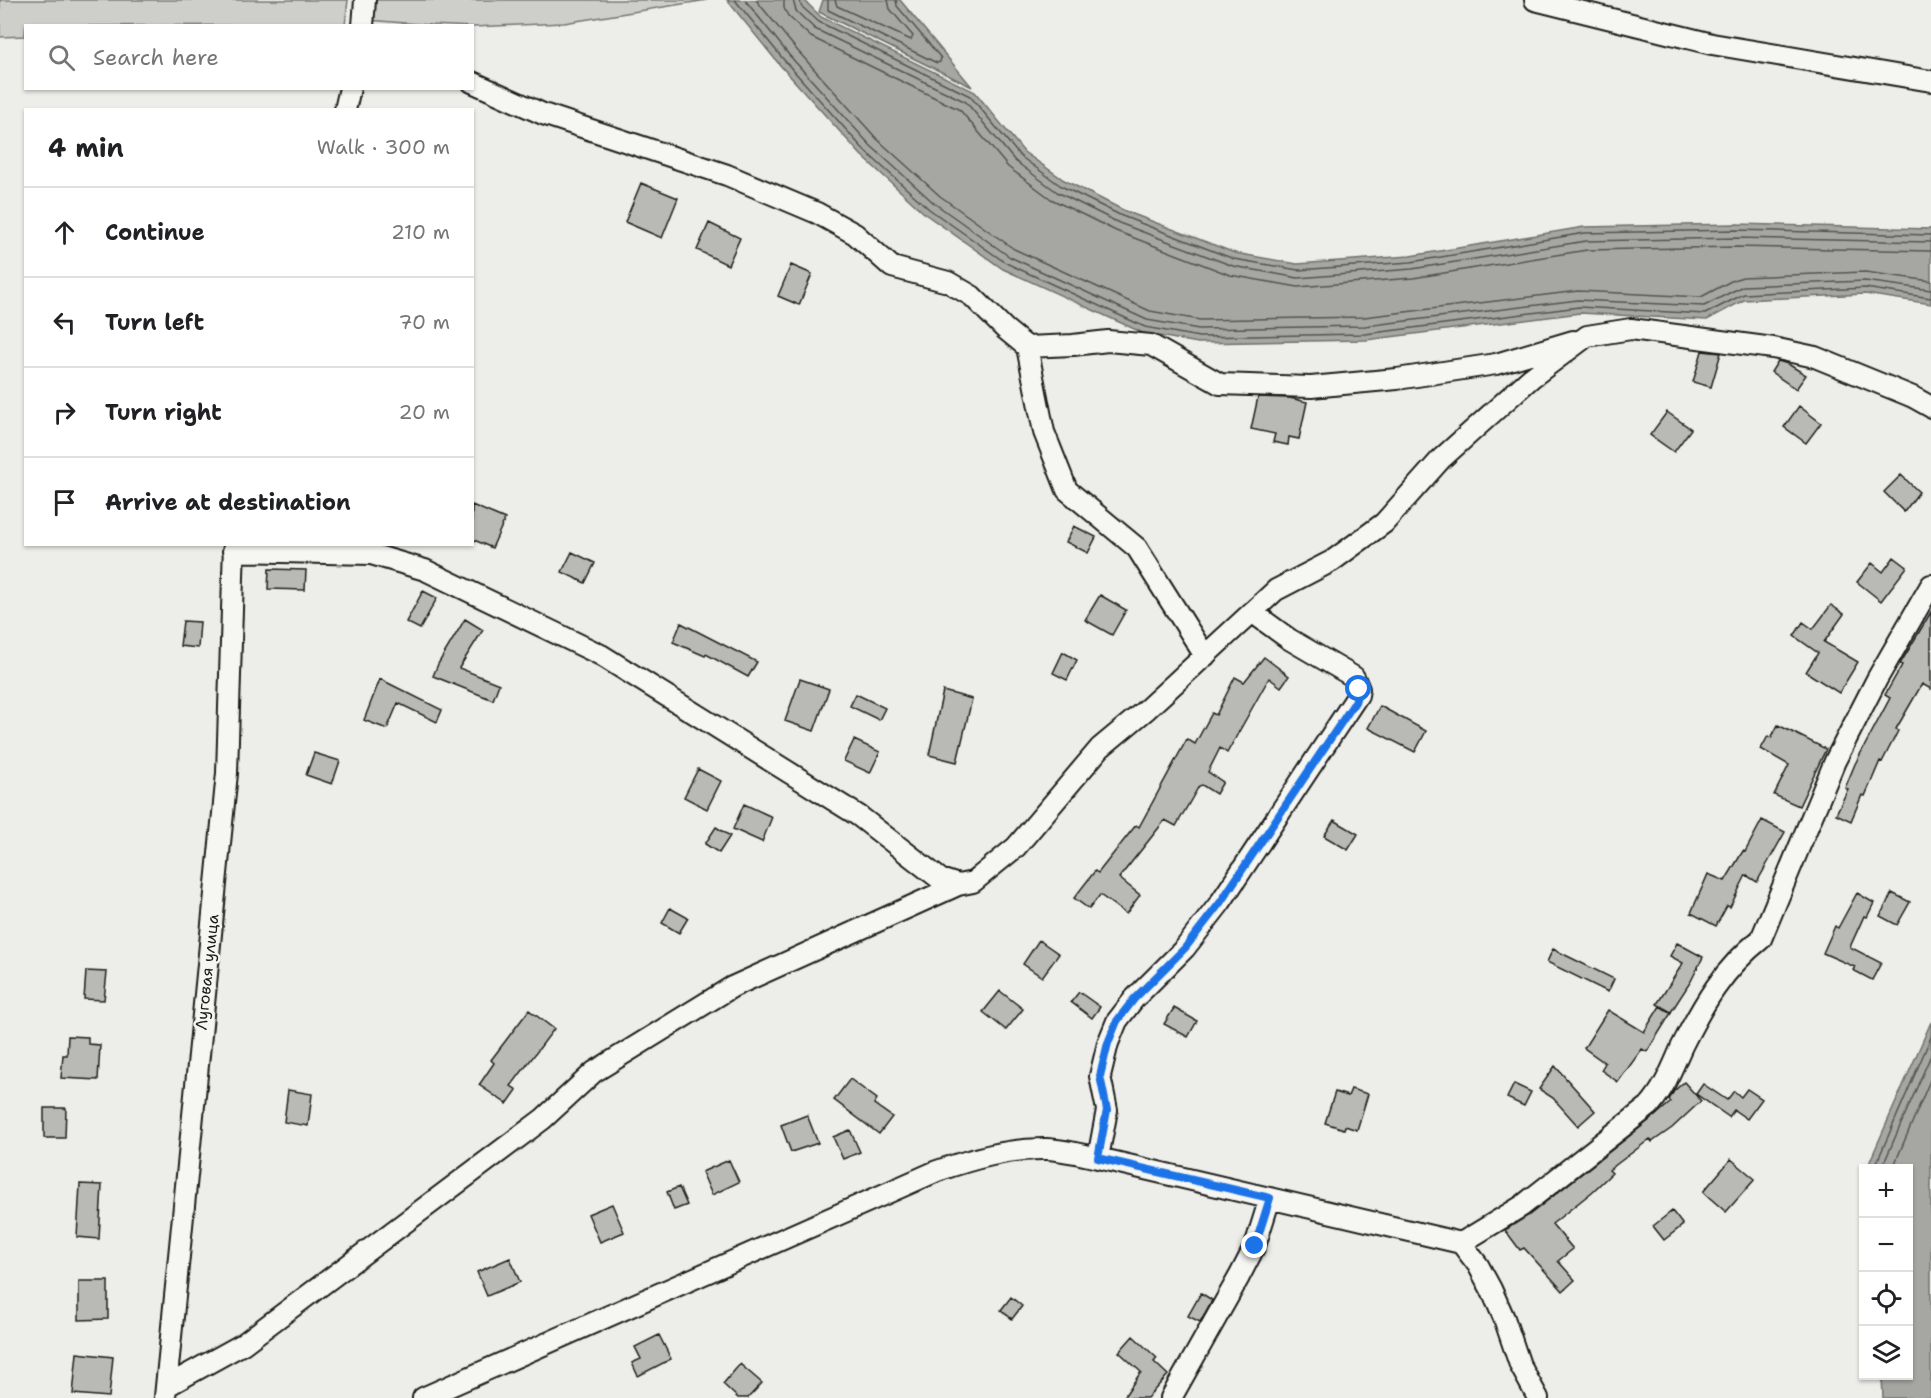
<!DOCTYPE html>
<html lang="en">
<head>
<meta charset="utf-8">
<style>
  body { margin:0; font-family:"Shantell Sans",sans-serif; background:#f2f2f2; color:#202124 }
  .controls { position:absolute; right:18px; bottom:18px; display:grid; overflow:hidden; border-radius:0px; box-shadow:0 2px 4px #0004 }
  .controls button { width:54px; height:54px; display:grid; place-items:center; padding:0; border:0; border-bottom:2px solid #e0e0e0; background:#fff; color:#202124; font:30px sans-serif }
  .stop { position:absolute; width:18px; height:18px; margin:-14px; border:4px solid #1a73e8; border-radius:50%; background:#fff }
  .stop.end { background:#1a73e8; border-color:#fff; box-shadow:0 2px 6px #0008 }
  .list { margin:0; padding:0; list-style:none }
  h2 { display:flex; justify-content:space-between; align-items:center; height:78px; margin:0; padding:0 24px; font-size:26px }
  h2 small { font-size:20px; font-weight:400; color:#757577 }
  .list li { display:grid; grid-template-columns:39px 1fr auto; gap:18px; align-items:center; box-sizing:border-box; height:90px; padding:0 24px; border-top:2px solid #e0e0e0 }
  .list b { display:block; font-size:22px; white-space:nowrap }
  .list em { font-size:20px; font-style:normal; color:#757577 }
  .icon { flex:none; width:33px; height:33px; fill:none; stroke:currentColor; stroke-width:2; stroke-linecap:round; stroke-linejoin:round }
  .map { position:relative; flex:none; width:1931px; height:1398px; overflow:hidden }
  .search { position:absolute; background:#fff; box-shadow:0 2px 4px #0004; left:24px; top:24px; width:450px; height:66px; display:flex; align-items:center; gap:15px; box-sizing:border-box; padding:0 21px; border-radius:0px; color:#757577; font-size:22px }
  .panel { position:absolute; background:#fff; box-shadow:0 2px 4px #0004; left:24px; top:108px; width:450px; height:438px; border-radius:0px }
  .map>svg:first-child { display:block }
  .green { fill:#cececb; stroke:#757574; stroke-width:1.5 }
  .water { fill:#a6a6a3; stroke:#6f6f6d; stroke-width:1.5 }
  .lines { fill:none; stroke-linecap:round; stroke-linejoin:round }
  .shore { stroke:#535352; stroke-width:1.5 }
  .building { fill:#b9b9b6; stroke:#1c1c1c; stroke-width:1.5 }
  .minor-casing { stroke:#1c1c1c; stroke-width:24 }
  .minor { stroke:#f6f6f2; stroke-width:20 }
  .route { stroke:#1a73e8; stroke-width:8 }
  .labels { text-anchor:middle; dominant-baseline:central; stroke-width:5; stroke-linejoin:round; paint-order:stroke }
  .street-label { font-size:16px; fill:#1c1c1c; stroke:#f6f6f2 }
</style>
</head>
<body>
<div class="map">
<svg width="1931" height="1398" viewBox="0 0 1931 1398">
  <rect width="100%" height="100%" fill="#edede9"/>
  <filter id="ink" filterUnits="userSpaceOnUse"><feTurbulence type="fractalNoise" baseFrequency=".0167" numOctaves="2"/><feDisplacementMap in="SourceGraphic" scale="12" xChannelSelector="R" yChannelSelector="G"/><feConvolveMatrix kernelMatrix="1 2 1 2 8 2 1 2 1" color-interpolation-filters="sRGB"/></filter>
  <g filter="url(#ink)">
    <path class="green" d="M 0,0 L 348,0 L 345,25 L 26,26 L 25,36 L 0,37 Z
      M 369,0 L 707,0 L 564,23 L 473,27 L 430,25 L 367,20 Z"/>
    <path class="water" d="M 727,0 L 804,0 L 821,17 L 975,92 L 1024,152 L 1064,180 L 1125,211 L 1235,253 L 1297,264 L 1410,256 L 1584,227 L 1735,224 L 1931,229 L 1931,304 L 1865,294 L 1744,300 L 1707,320 L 1580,313 L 1366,340 L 1198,343 L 1143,333 L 1003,269 L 925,214 L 861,155 L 779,64 Z
      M 823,0 L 900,0 L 972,87 L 819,12 Z
      M 1931,1022 L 1931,1398 L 1883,1398 L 1882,1376 L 1908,1376 L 1908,1168 L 1871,1168 L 1870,1161 Z"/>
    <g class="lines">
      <path class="shore" d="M 735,0 L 784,60 L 865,151 L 929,209 L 1006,263 L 1145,327 L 1199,337 L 1365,334 L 1579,307 L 1705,314 L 1744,294 L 1865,288 L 1931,298
        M 745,0 L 789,55 L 870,145 L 934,203 L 1010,257 L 1147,320 L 1199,329 L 1365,326 L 1578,300 L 1704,306 L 1743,286 L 1865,281 L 1931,290
        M 756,0 L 796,49 L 877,139 L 940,196 L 1014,249 L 1150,311 L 1200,320 L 1364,317 L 1578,291 L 1701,297 L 1733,280 L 1743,277 L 1865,272 L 1931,281
        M 784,0 L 784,8 L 788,16 L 811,37 L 960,110 L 1008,167 L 1051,199 L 1116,231 L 1230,275 L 1298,287 L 1413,278 L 1587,250 L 1735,247 L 1931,251
        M 793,0 L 796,11 L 815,29 L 966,102 L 1015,161 L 1057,192 L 1119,223 L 1233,266 L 1298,278 L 1412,269 L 1586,241 L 1735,238 L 1931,242
        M 800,0 L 801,6 L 819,22 L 970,96 L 1020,156 L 1061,186 L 1122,216 L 1234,259 L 1298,270 L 1411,262 L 1585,233 L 1735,230 L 1931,235
        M 828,0 L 828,10 L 937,63 L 940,62 L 941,58 L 897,6 L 896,0
        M 835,0 L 837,6 L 911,40 L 913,36 L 890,9 L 888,0
        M 1877,1168 L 1877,1162 L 1931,1037
        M 1884,1168 L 1884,1163 L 1931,1055
        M 1893,1168 L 1931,1078"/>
    </g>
    <path class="building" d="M 641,183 L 678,198 L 662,238 L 625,222 Z
      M 709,223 L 740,238 L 728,265 L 697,250 Z
      M 791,265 L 812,274 L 799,305 L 778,296 Z
      M 1702,351 L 1721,353 L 1711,387 L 1693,382 Z
      M 1778,361 L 1788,364 L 1806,375 L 1796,389 L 1771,372 Z
      M 1258,397 L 1290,398 L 1307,402 L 1299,439 L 1289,437 L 1288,445 L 1273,442 L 1275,434 L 1251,429 Z
      M 1799,406 L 1821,423 L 1806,443 L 1784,427 Z
      M 1667,412 L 1691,429 L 1674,452 L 1650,435 Z
      M 1901,475 L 1919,492 L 1904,512 L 1884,492 Z
      M 472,505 L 505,519 L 492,548 L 472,539 Z
      M 1074,526 L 1096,537 L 1088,553 L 1066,542 Z
      M 572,552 L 595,563 L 585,583 L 562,572 Z
      M 1894,557 L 1907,567 L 1881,601 L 1857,582 L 1872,563 L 1883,572 Z
      M 269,569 L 306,570 L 305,590 L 268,589 Z
      M 423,591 L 437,598 L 420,629 L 406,622 Z
      M 1100,595 L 1126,610 L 1112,635 L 1085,620 Z
      M 1831,605 L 1844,614 L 1824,642 L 1858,662 L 1839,693 L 1806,672 L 1818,653 L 1794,636 L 1803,622 L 1813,629 Z
      M 1931,612 L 1931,689 L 1922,684 L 1896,729 L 1898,731 L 1882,762 L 1880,761 L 1865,796 L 1862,795 L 1851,821 L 1836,814 L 1848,789 L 1845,788 L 1855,764 L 1890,698 L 1885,695 L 1902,665 L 1900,664 Z
      M 465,619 L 483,630 L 459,668 L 499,684 L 493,700 L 433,676 L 438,664 Z
      M 183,621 L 200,622 L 198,648 L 180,646 Z
      M 681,623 L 757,662 L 748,677 L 706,654 L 705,656 L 673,642 Z
      M 1063,652 L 1077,660 L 1067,680 L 1053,673 Z
      M 1264,657 L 1289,676 L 1281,687 L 1269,678 L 1227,753 L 1220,748 L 1208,772 L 1223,782 L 1216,794 L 1202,785 L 1199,786 L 1176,826 L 1165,820 L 1119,878 L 1140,895 L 1126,914 L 1100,895 L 1089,909 L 1074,898 L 1095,871 L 1098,873 L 1136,825 L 1139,827 L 1187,739 L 1195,744 L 1212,713 L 1216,715 L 1235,677 L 1244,682 Z
      M 380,679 L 442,710 L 437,722 L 398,703 L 387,729 L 364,720 Z
      M 800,679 L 829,689 L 814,731 L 785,721 Z
      M 943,691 L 972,699 L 957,762 L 929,755 Z
      M 856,694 L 885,708 L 879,720 L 850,706 Z
      M 1380,706 L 1426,731 L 1415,752 L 1368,728 Z
      M 1778,725 L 1826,749 L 1799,806 L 1774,795 L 1789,765 L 1761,749 L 1768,736 L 1771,738 Z
      M 854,740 L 880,752 L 870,773 L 844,761 Z
      M 314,753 L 340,761 L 332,784 L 306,775 Z
      M 698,769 L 721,781 L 707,809 L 684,797 Z
      M 744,804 L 772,817 L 762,842 L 733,829 Z
      M 1334,820 L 1358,834 L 1348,850 L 1324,836 Z
      M 1762,820 L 1785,832 L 1757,882 L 1746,875 L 1730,907 L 1727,906 L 1716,926 L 1691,913 L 1708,874 L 1725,881 L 1743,851 L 1745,852 Z
      M 716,827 L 730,836 L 719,853 L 705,844 Z
      M 1857,893 L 1874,903 L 1867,917 L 1864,916 L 1850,947 L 1881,963 L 1872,980 L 1853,970 L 1855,967 L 1823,953 L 1835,926 L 1838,928 Z
      M 1892,893 L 1910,902 L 1897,925 L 1880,916 Z
      M 670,908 L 688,918 L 679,933 L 662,923 Z
      M 1039,940 L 1059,954 L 1042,977 L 1023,964 Z
      M 1677,943 L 1703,957 L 1691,981 L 1671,1012 L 1657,1004 L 1683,963 L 1670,956 Z
      M 1553,949 L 1614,979 L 1608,992 L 1547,962 Z
      M 86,971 L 107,972 L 104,1000 L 84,999 Z
      M 1000,991 L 1023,1009 L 1006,1030 L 983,1012 Z
      M 1079,992 L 1100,1007 L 1092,1018 L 1071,1002 Z
      M 1660,1006 L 1671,1013 L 1647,1052 L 1642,1049 L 1618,1082 L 1601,1070 L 1605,1063 L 1584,1048 L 1608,1010 L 1644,1032 Z
      M 1174,1008 L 1197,1021 L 1188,1037 L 1164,1024 Z
      M 529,1010 L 554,1029 L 511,1086 L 517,1090 L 507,1104 L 479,1085 L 494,1063 L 491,1060 Z
      M 68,1036 L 88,1037 L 88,1044 L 100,1045 L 98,1080 L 61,1078 L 63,1055 L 67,1055 Z
      M 1555,1066 L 1595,1111 L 1578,1126 L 1553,1098 L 1539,1089 Z
      M 850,1079 L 877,1099 L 874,1104 L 892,1117 L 879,1134 L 834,1100 Z
      M 1684,1082 L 1701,1101 L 1672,1128 L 1652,1142 L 1650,1139 L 1609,1170 L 1612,1173 L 1592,1192 L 1552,1224 L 1573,1249 L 1558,1261 L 1575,1280 L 1563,1291 L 1524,1248 L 1520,1250 L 1505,1230 L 1529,1215 L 1656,1115 L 1671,1102 L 1669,1100 L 1674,1091 Z
      M 1514,1084 L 1531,1092 L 1524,1106 L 1507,1098 Z
      M 1703,1084 L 1727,1100 L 1734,1091 L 1741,1097 L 1747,1089 L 1762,1099 L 1747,1119 L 1734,1110 L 1729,1117 L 1696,1094 Z
      M 1351,1089 L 1368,1094 L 1357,1130 L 1345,1126 L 1344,1129 L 1325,1123 L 1335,1092 L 1348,1096 Z
      M 288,1090 L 312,1094 L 308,1126 L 284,1122 Z
      M 44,1108 L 66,1108 L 65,1138 L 44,1138 Z
      M 807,1115 L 818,1143 L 791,1152 L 781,1125 Z
      M 850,1130 L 860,1152 L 843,1159 L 833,1137 Z
      M 1731,1159 L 1755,1179 L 1726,1212 L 1703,1192 Z
      M 729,1160 L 739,1182 L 712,1195 L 702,1172 Z
      M 80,1184 L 102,1185 L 99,1239 L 77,1237 Z
      M 679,1187 L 687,1205 L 674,1210 L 667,1192 Z
      M 612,1204 L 624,1232 L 600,1242 L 588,1214 Z
      M 1672,1211 L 1683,1225 L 1664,1240 L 1653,1226 Z
      M 510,1258 L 520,1282 L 487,1296 L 477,1272 Z
      M 79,1281 L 108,1281 L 108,1319 L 79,1320 Z
      M 1201,1293 L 1212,1300 L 1200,1322 L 1188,1316 Z
      M 1011,1297 L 1022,1306 L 1012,1319 L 1001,1310 Z
      M 659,1335 L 671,1359 L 638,1376 L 632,1363 L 641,1359 L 635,1347 Z
      M 1133,1336 L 1157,1358 L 1154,1362 L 1168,1375 L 1147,1398 L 1123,1398 L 1141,1372 L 1119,1352 Z
      M 77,1353 L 113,1357 L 109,1397 L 73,1394 Z
      M 740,1364 L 762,1383 L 748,1398 L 738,1398 L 723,1384 Z"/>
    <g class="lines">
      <g class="minor-casing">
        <path id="minor" d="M 1535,0 L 1712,44 L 1931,81
          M 363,26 L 365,0
          M 472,82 L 543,114 L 727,175 L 817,213 L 855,234 L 892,267 L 948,282 L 972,296 L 1005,329 L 1027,347 L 1073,345 L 1108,341 L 1151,345 L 1220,384 L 1311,387 L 1397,379 L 1496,364 L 1573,341
          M 345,110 L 350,88
          M 1027,347 L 1044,432 L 1067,490 L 1137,548 L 1205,656
          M 233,551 L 371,554 L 425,570 L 601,655 L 859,816 L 940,879 L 958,885
          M 1098,1158 L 1107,1110 L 1100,1076 L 1108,1043 L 1117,1021 L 1134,999 L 1185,948 L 1220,903 L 1358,695 L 1359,689 L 1354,677 L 1289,639 L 1252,612
          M 1461,1243 L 1522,1206 L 1649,1106 C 1665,1088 1672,1068 1682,1046 C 1703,1004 1724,968 1761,939 L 1835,761 L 1877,679 L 1931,585
          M 167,1386 L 243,1344 L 543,1119 L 594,1072 L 732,987 L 958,885 L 973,882 L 1016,847 L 1100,748 L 1147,709 L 1276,590 L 1332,561 L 1384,523 L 1441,459 L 1531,378 L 1587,336 L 1631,329 L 1773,348 L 1815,357 L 1913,397 L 1931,407
          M 165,1397 L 227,773 L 234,544
          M 423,1398 L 937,1171 C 972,1159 1010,1148 1047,1149 C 1064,1150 1081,1154 1098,1158 L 1461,1243 L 1478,1265 L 1491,1289 L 1504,1318 L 1520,1365 L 1538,1398
          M 1171,1398 L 1239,1277 L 1255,1246 L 1270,1198"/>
      </g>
      <use href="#minor" class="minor"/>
    </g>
  </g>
  <g class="lines" filter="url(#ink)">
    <path class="route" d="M 1255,1246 L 1270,1198 L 1098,1158 L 1107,1110 L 1100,1076 L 1108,1043 L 1117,1021 L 1134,999 L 1185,948 L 1220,903 L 1355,702 L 1359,689"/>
  </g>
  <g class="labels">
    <g class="street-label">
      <text transform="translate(207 972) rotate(-84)">Луговая улица</text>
    </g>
  </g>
</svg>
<div class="controls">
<button>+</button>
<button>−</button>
<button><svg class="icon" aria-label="locate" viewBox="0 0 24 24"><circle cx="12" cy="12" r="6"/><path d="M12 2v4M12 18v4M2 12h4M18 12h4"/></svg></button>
<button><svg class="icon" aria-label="layers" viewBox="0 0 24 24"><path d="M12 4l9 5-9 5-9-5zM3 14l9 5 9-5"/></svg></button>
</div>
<div class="stop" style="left:1359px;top:689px"></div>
<div class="stop end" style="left:1255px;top:1246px"></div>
<div class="search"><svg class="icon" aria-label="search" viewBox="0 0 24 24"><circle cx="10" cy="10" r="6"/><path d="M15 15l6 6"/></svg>Search here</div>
<section class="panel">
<h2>4 min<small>Walk · 300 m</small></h2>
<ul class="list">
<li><svg class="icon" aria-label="ahead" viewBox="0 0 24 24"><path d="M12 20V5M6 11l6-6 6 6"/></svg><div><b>Continue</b></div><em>210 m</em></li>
<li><svg class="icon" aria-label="left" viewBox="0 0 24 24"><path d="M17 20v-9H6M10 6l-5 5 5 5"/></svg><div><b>Turn left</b></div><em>70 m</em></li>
<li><svg class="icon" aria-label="right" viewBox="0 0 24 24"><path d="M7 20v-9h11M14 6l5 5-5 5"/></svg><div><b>Turn right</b></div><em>20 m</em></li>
<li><svg class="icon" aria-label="arrive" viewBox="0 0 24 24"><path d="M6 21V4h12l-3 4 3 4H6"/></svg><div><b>Arrive at destination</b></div></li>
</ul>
</section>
</div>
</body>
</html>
